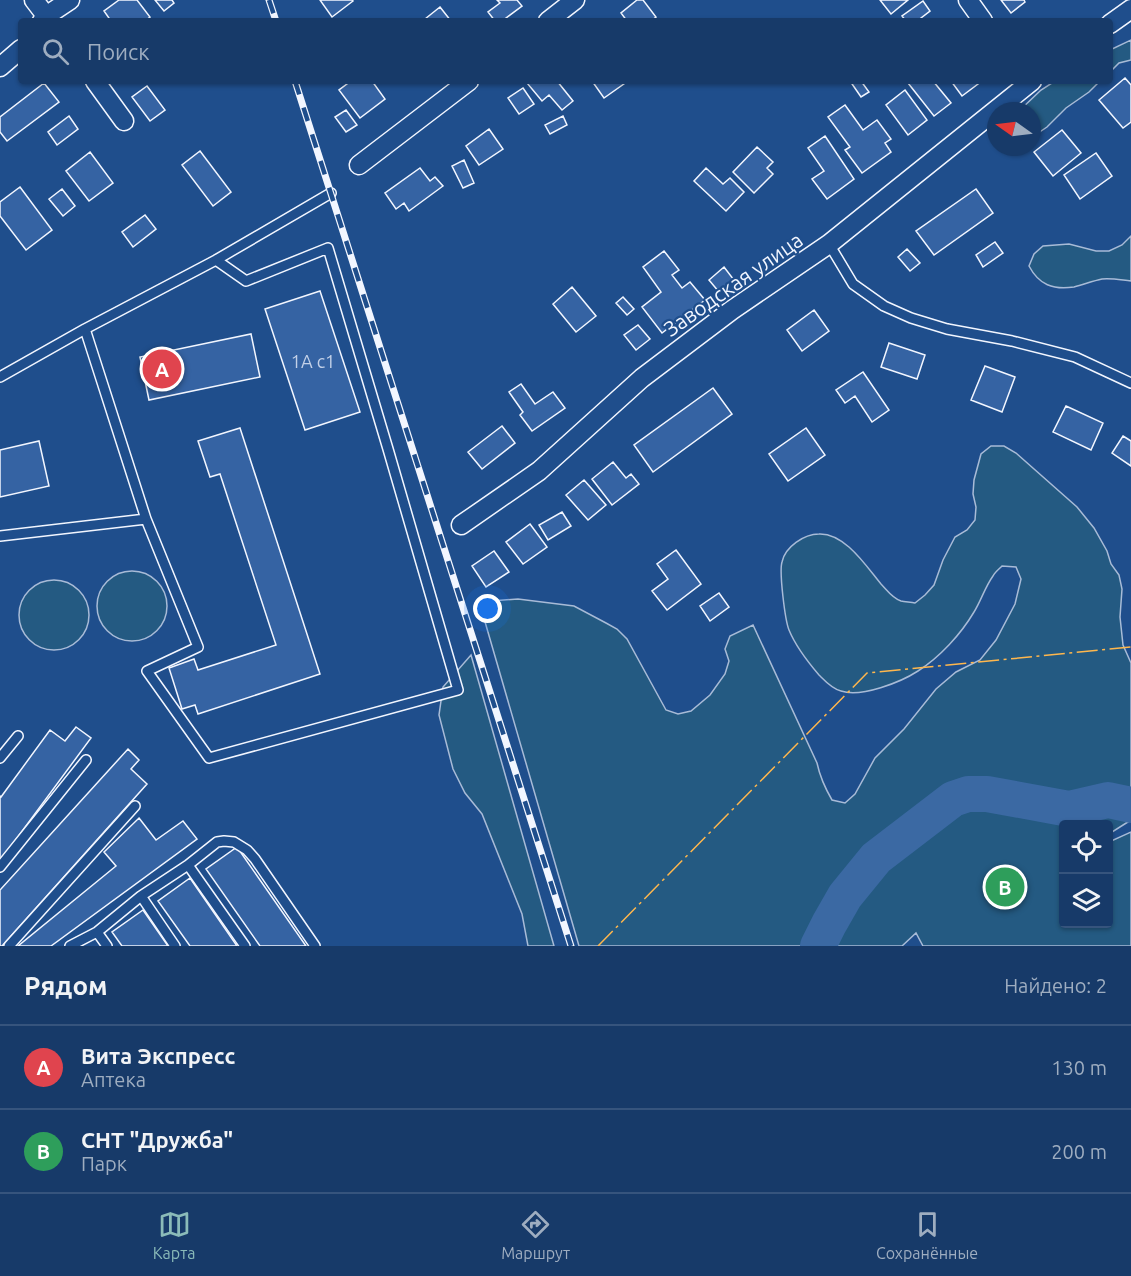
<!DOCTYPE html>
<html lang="ru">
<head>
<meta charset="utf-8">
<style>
  body { margin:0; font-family:Ubuntu,sans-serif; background:#244571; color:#f1f3f6 }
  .controls { position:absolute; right:18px; bottom:18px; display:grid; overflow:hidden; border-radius:6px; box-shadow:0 2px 4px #0004 }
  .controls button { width:54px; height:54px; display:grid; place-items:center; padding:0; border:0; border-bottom:2px solid #36547d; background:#173a69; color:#f1f3f6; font:30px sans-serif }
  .compass { position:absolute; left:987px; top:102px; width:54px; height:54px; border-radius:50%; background:#173a69; box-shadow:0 2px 4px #0004; rotate:284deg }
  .you { position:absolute; left:488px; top:609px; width:21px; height:21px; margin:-15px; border:4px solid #fff; border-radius:50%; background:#1a73e8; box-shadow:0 0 0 9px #1a73e833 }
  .badge { display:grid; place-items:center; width:39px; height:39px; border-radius:50%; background:#8bbbb9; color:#fff; font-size:20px; font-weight:700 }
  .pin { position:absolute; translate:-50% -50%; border:3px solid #fff; box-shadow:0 2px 6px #0006 }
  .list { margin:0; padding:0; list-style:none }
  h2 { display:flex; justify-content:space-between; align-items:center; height:78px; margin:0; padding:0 24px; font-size:26px }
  h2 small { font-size:20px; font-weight:400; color:#9eadc0 }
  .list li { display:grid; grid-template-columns:39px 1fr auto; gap:18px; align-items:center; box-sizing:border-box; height:84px; padding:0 24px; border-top:2px solid #36547d }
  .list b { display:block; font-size:22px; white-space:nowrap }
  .list p { margin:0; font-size:20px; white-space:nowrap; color:#9eadc0 }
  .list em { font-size:20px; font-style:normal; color:#9eadc0 }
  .icon { flex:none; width:33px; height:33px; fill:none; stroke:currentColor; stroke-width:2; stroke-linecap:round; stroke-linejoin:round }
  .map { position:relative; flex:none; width:1131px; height:946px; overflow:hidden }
  .search { position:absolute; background:#173a69; box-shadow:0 2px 4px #0004; left:18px; right:18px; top:18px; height:66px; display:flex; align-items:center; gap:15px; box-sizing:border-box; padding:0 21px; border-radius:6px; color:#9eadc0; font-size:22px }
  .sheet { height:246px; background:#173a69 }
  nav { display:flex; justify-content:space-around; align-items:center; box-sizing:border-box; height:84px; border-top:2px solid #36547d; background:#173a69; font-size:16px; color:#9eadc0 }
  nav a { display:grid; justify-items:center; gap:3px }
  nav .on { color:#8bbbb9 }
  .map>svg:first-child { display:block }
  .green { fill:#245a82; stroke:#a8bbd7; stroke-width:1.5 }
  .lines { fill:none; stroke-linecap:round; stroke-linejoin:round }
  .river { stroke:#3b69a3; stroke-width:36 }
  .building { fill:#3563a3; stroke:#f2f6ff; stroke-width:1.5 }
  .service-casing { stroke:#f2f6ff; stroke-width:12 }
  .minor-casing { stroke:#f2f6ff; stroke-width:21 }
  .service { stroke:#1f4e8c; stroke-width:9 }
  .minor { stroke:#1f4e8c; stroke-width:18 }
  .rail-casing { stroke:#f2f6ff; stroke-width:7 }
  .rail { stroke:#1f4e8c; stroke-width:4.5; stroke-dasharray:14; stroke-linecap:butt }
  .power { stroke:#ffb74d; stroke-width:1.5; stroke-dasharray:21 4.5 3 4.5; stroke-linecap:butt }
  .labels { text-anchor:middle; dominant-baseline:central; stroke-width:4.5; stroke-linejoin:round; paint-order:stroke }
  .number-label { font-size:18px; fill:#c3d1e8 }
  .street-label { font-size:21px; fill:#f2f6ff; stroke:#1f4e8c }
</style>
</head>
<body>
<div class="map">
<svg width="1131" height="946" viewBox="0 0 1131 946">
  <rect width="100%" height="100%" fill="#1f4e8c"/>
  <path class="green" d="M 1131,40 L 1131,60 L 1119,63 L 1110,72 L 1110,50 Z
    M 1055,81 L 1100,81 L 1089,92 L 1066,108 L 1047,127 L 1032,137 L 1032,111 L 1019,111 L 1041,90 Z
    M 1131,236 L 1131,281 C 1121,280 1112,278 1102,279 C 1092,281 1083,285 1074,287 C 1053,290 1039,285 1029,266 L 1034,254 L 1043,246 L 1069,244 L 1096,251 L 1109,251 L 1122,245 Z
    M 991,446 L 1004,446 L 1016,453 L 1077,507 L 1094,528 L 1107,551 L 1111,564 L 1119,575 L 1122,589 L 1120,617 L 1123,645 L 1131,663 L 1131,820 L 1109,834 L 1108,824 L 1064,824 L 1064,924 L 1108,924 L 1109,842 L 1131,832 L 1131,946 L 923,946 L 916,933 L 902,946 L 579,946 L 481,608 L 491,601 L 518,599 L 574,606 L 606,623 L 617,629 L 627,639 L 666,710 L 678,714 L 691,711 L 710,695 L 725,674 L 729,661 L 725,649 L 730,636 L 753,625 L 817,763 C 820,777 825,788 832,800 L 845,803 L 855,794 L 875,758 L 904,729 L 936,689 L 956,672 L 980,660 L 996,640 L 1015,604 L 1021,579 L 1016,567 L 1002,566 C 999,569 995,572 993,576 C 985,587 981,601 974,612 C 961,634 940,657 918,671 C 901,682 861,698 841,691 C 832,689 825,681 819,675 C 807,661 796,647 789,630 C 785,620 779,572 782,562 C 785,547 804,534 819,534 C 845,533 866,566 881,584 C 887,590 892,598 901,601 C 905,602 911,602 915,603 L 925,595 L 934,585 L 943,560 L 955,537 L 967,530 L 975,520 L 976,507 L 973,494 L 974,480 L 981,454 Z
    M97 606a35 35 0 1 1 70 0a35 35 0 1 1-70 0Z
    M19 615a35 35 0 1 1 70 0a35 35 0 1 1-70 0Z
    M 471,655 L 554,946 L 528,946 L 522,914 L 482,814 L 465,793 L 453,769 L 439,715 L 443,687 Z"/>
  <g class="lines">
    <path class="river" d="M 818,946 L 829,924 L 845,896 L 876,858 L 953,799 L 968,794 L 987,794 L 1069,809 L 1108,800 L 1131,805"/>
  </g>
  <path class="building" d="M 119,0 L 137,0 L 150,17 L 145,21 L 111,21 L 104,11 Z
    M 155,0 L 172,0 L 174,3 L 164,11 Z
    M 320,0 L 352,0 L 353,1 L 332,17 Z
    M 497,0 L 517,0 L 522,6 L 502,21 L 495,21 L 488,12 L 500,3 Z
    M 637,0 L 643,0 L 656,17 L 651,21 L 627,21 L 621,13 Z
    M 880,0 L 908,0 L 891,14 Z
    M 1001,0 L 1024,0 L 1025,2 L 1011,13 Z
    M 923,1 L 930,11 L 917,21 L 906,21 L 902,16 Z
    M 440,7 L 451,21 L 427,21 L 425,19 Z
    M 1125,78 L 1131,85 L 1131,122 L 1123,128 L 1099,100 Z
    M 351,81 L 372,81 L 385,99 L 360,118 L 339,90 Z
    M 530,81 L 557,81 L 573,101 L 562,110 L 549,95 L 542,101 L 527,83 Z
    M 592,81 L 628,81 L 604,98 Z
    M 850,81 L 861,81 L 869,92 L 861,97 Z
    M 910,81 L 933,81 L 951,103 L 934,116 L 908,83 Z
    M 951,81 L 982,81 L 962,96 Z
    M 44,83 L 59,102 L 7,141 L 0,132 L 0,117 Z
    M 147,86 L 165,110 L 150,121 L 132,97 Z
    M 523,88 L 534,104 L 519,114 L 508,98 Z
    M 905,90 L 927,120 L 908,135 L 886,105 Z
    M 845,105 L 863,130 L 877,120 L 891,139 L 885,143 L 891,152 L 862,173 L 845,150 L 850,147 L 828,117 Z
    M 346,110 L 357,125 L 346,132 L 335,117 Z
    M 69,116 L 78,129 L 57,145 L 48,132 Z
    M 563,116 L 567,125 L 550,134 L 545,125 Z
    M 489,129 L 503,149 L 479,165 L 466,146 Z
    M 1062,130 L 1081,153 L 1053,176 L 1034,152 Z
    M 825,136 L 854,179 L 827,199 L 812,179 L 824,171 L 808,148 Z
    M 757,147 L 773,162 L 767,168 L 773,174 L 754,193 L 733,172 Z
    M 200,151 L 231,192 L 213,206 L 182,165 Z
    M 90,152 L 113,183 L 89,201 L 66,171 Z
    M 1096,153 L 1112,176 L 1080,199 L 1064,175 Z
    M 464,160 L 474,183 L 463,188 L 452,166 Z
    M 420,168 L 430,181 L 435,177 L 443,186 L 409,211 L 404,203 L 396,209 L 385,193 Z
    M 706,168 L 723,184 L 730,178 L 744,192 L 726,211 L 694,181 Z
    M 20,187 L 52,230 L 26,250 L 0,216 L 0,202 Z
    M 62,189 L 75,206 L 63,216 L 49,199 Z
    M 976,189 L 993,213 L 934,255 L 916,231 Z
    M 145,215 L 156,229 L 133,247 L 122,232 Z
    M 995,242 L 1003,253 L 983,267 L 976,255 Z
    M 907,249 L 920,263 L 910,271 L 898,257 Z
    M 664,251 L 679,270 L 672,275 L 682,288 L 690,282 L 705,300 L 662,333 L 642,307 L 661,292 L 643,267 Z
    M 724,267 L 734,280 L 719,292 L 709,280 Z
    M 572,287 L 596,316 L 576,332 L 553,304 Z
    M 320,291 L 360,412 L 305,430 L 265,309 Z
    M 623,297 L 634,309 L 627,315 L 616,303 Z
    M 814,310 L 829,331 L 802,351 L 787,330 Z
    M 638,325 L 650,339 L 636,350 L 624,335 Z
    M 251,334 L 260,377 L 149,400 L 140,357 Z
    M 889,343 L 925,355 L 917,379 L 881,367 Z
    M 985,366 L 1015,377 L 1002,412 L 971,400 Z
    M 863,372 L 889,410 L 872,422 L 855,396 L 845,403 L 836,390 Z
    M 521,384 L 535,404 L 553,392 L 565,408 L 532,431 L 520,415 L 523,412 L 509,392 Z
    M 713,388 L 732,414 L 653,472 L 634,445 Z
    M 1066,406 L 1103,423 L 1091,450 L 1053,432 Z
    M 502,426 L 515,443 L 482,469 L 468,452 Z
    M 240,428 L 320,674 L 198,714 L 195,705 L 182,709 L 169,668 L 194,659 L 198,670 L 276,645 L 220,474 L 210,477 L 198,441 Z
    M 806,428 L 825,455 L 788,481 L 769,454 Z
    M 1123,436 L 1131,441 L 1131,466 L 1112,453 Z
    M 39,441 L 49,486 L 0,497 L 0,450 Z
    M 613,462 L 626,478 L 631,474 L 639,484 L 612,505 L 592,479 Z
    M 584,480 L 606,505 L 588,520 L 566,495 Z
    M 562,512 L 571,526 L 548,540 L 539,525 Z
    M 530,524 L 547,547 L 523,564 L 506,542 Z
    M 676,550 L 701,584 L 667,610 L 652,591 L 668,579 L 657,564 Z
    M 494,551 L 509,572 L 486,587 L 472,566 Z
    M 719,593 L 729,607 L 710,621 L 700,606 Z
    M 76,727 L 91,738 L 0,861 L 0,796 L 1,797 L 50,730 L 65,741 Z
    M 128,749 L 139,760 L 131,769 L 147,784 L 2,946 L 0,946 L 0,890 Z
    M 139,818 L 156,840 L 183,821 L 197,839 L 51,946 L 18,946 L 116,866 L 104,852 Z
    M 237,847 L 306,946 L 260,946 L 206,869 Z
    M 190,878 L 237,946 L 190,946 L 158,901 Z
    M 143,910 L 168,946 L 122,946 L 112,932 Z"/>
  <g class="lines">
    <g class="service-casing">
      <path id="service" d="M 829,244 L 853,284 L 884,306 L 911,318 L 947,329 L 1012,341 L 1075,357 L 1131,383
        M 85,329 L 216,260 L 331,193
        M 0,377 L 85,329 L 146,519 L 0,536
        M 146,519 L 198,647 L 147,671 L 209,758 L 458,690 L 388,449 L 328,248 L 246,281 L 216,260
        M 0,758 L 18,736
        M 188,865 L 245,946
        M 0,867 L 86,760
        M 141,896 L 175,946
        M 97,932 L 107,946
        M 9,946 L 135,806
        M 70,946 L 97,932 L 141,896 L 188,865 L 217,842 L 224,841 L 234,842 L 247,850 L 255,859 L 315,946"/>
    </g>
    <g class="minor-casing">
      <path id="minor" d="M 34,0 L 50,21
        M 968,0 L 983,21
        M 42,21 L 46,16 L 70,0
        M 548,21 L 575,0
        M 1110,24 L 1131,9
        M 0,67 L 21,49
        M 95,81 L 124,121
        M 359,165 L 469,81
        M 461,525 L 539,471 L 642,378 L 732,310 L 829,244 L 1032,81"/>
    </g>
    <use href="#service" class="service"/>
    <use href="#minor" class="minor"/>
    <g class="rail-casing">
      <path id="rail" d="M 269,0 L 276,21
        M 295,81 L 571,946"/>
    </g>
    <use href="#rail" class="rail"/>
    <path class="power" d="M 598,946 L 867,673 L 1131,647"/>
  </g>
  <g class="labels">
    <g class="number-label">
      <text x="313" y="361">1А с1</text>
    </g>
    <g class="street-label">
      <text transform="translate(733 284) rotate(-35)">Заводская улица</text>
    </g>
  </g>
</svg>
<div class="controls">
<button><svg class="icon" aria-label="locate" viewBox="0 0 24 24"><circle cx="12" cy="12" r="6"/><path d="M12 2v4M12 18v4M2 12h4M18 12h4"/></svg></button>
<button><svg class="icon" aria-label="layers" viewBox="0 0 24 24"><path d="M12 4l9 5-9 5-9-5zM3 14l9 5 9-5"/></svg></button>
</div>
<svg class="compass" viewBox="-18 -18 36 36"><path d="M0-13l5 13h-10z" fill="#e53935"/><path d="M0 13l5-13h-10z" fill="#9eadc0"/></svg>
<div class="you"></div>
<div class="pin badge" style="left:162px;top:369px;background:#e0444e">A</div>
<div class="pin badge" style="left:1005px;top:887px;background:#2e9e5b">B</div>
<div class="search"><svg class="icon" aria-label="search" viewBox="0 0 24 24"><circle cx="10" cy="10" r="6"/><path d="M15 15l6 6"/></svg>Поиск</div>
</div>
<section class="sheet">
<h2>Рядом<small>Найдено: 2</small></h2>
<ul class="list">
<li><span class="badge" style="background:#e0444e">A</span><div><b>Вита Экспресс</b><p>Аптека</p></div><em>130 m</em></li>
<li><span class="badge" style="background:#2e9e5b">B</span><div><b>СНТ &quot;Дружба&quot;</b><p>Парк</p></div><em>200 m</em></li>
</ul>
</section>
<nav>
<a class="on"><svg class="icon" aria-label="map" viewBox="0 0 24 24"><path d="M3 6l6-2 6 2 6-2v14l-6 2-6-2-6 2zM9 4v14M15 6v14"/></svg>Карта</a>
<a><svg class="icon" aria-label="directions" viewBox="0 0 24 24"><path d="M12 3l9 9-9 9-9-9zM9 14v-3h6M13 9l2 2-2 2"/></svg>Маршрут</a>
<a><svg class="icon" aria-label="saved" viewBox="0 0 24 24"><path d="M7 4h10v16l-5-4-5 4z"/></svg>Сохранённые</a>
</nav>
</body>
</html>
